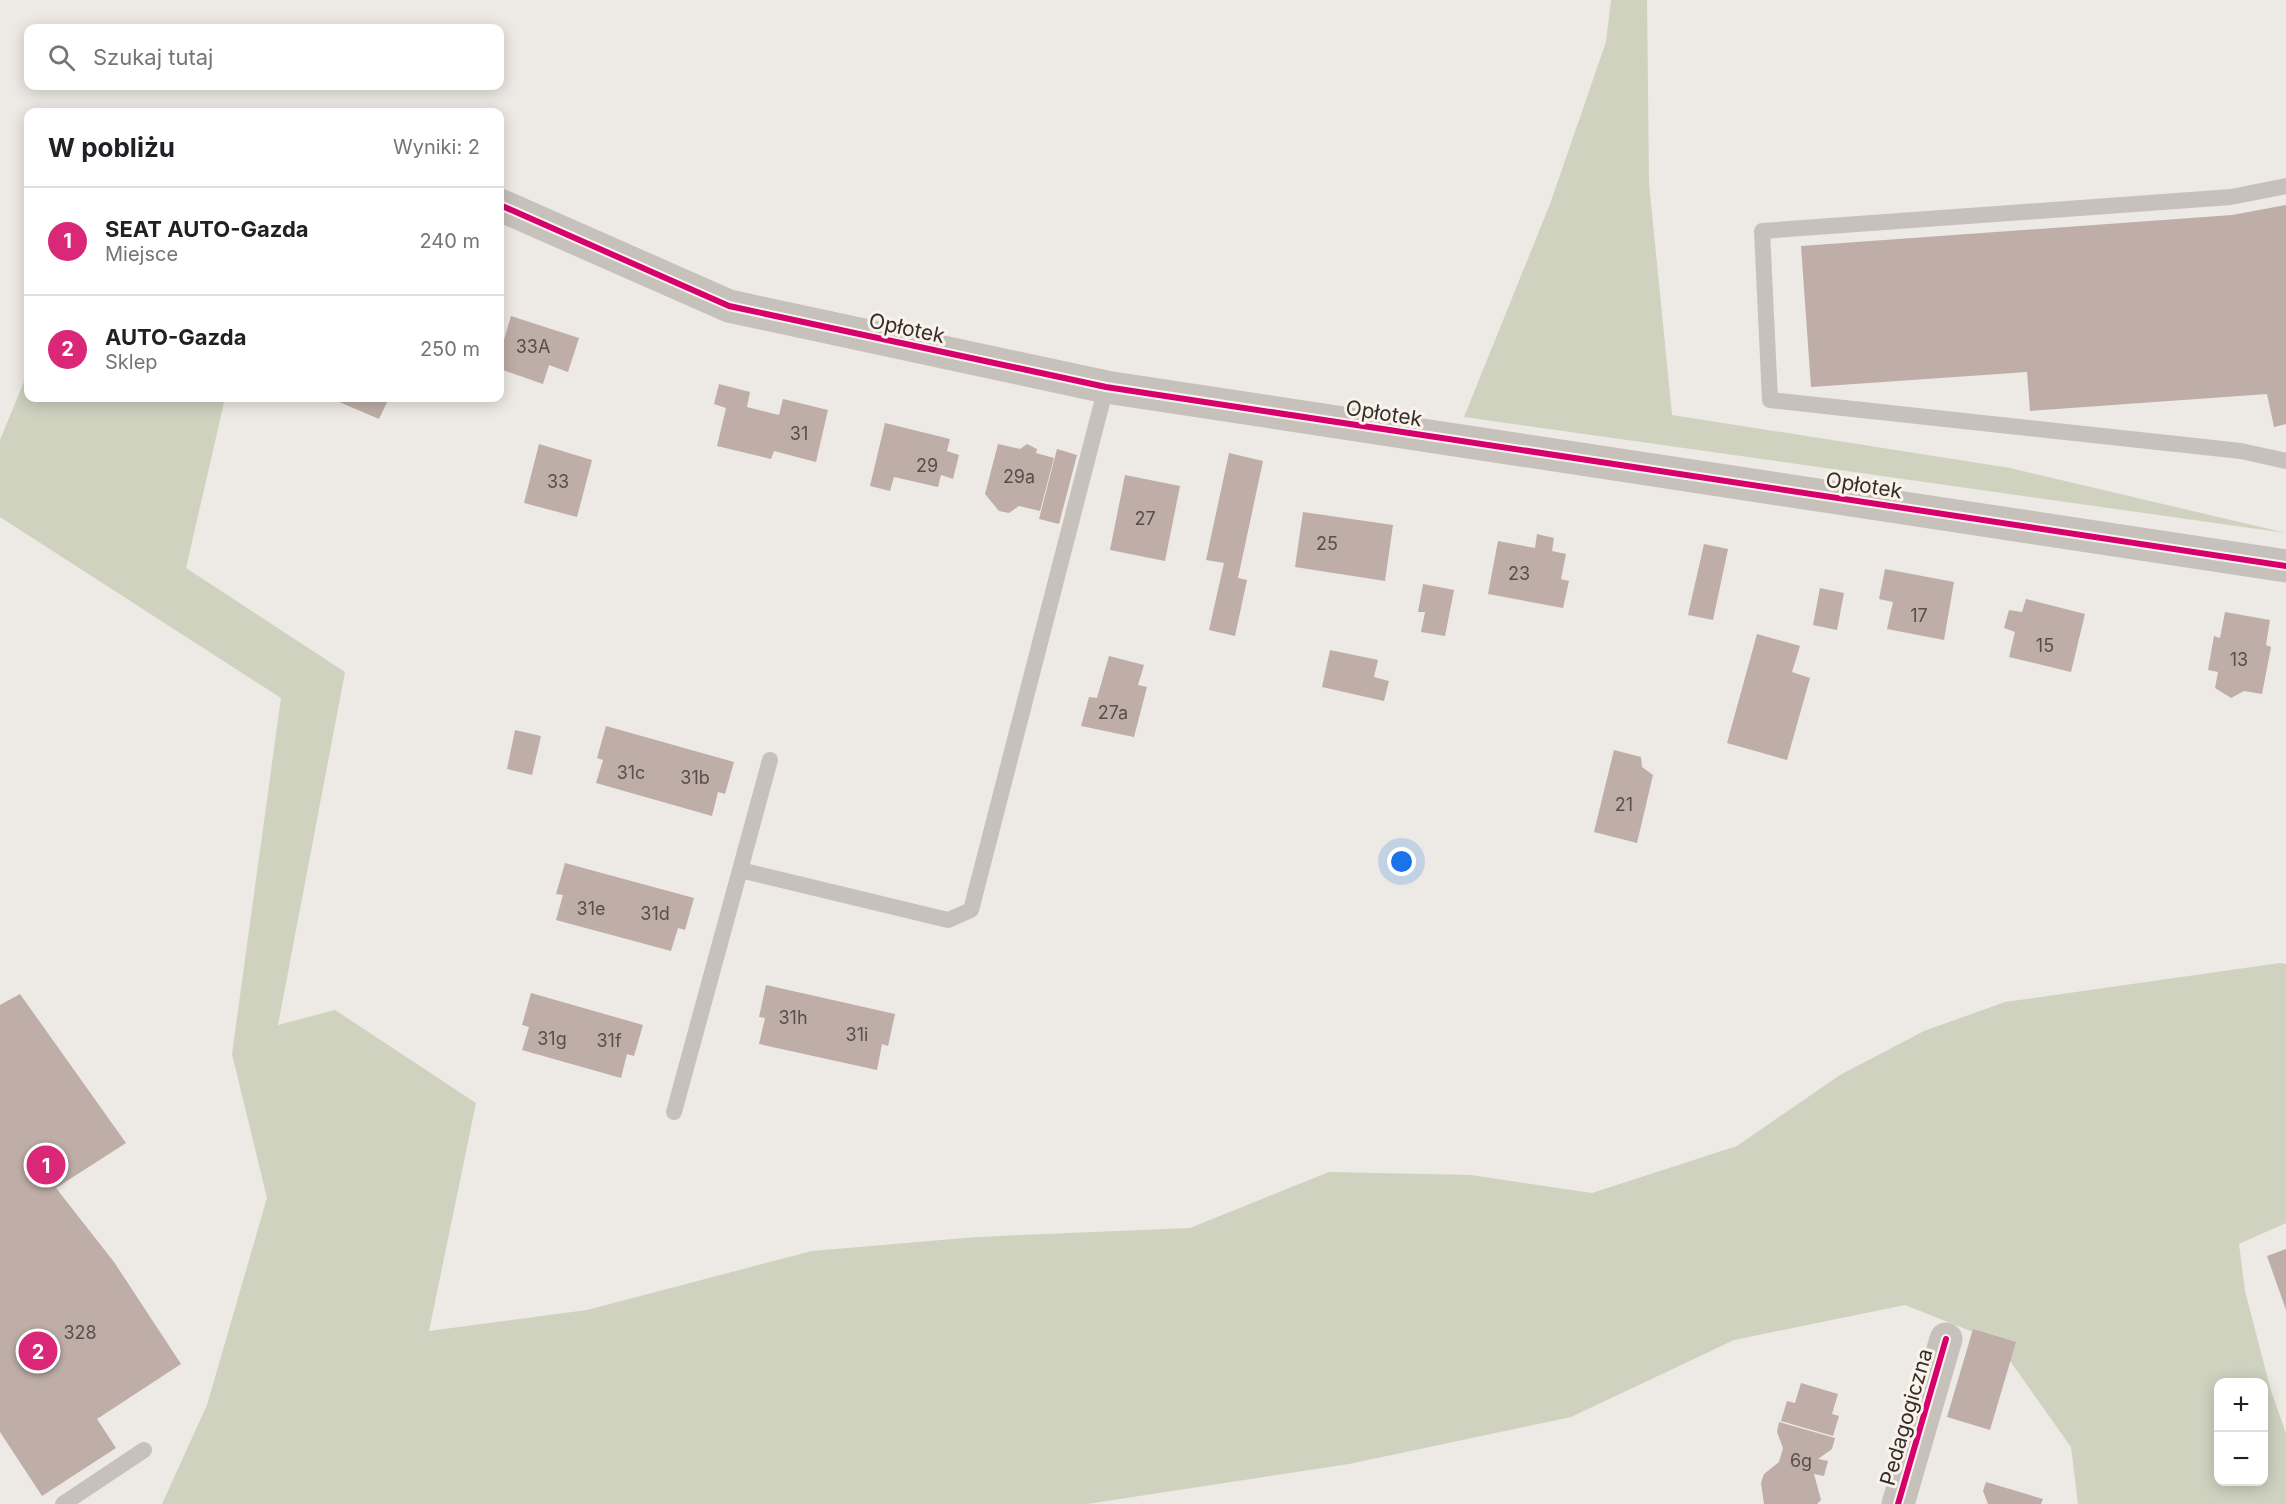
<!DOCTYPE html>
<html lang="pl">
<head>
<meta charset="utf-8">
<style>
  body { margin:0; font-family:Inter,sans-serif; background:#f2f2f2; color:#202124 }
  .controls { position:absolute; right:18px; bottom:18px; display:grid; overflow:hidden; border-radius:12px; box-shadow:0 3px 15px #0003 }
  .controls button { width:54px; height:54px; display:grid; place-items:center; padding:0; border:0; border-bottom:2px solid #e0e0e0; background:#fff; color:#202124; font:30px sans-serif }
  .you { position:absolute; left:1402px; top:862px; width:21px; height:21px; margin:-15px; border:4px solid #fff; border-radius:50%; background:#1a73e8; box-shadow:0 0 0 9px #1a73e833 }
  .badge { display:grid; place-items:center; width:39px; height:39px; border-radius:50%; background:#db2777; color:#fff; font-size:20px; font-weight:700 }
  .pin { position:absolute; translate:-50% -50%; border:3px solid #fff; box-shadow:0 2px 6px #0006 }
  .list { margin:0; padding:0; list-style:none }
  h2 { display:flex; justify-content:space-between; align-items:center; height:78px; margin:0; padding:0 24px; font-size:26px }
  h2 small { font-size:20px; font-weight:400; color:#757577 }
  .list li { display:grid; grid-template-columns:39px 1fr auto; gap:18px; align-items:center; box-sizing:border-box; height:108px; padding:0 24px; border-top:2px solid #e0e0e0 }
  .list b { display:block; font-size:22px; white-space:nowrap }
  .list p { margin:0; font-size:20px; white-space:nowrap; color:#757577 }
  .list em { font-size:20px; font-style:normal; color:#757577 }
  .icon { flex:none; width:33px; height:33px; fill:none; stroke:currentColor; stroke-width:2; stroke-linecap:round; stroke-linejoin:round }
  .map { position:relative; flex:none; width:2286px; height:1504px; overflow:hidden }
  .search { position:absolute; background:#fff; box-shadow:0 3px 15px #0003; left:24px; top:24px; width:480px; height:66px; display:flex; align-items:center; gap:15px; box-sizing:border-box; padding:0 21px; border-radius:12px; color:#757577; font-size:22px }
  .panel { position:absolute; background:#fff; box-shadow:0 3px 15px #0003; left:24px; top:108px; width:480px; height:294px; border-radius:12px }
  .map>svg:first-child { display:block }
  .green { fill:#ced2bf; fill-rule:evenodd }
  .building { fill:#bfaea7 }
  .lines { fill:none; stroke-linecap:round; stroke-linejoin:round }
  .service { stroke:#c7c1bc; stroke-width:16 }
  .minor { stroke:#c7c1bc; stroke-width:33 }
  .cycleway-casing { stroke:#f9f3ec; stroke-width:10 }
  .cycleway { stroke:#d6006c; stroke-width:6 }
  .labels { text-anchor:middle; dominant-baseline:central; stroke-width:6; stroke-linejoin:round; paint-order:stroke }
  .number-label { font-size:18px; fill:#594e49 }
  .street-label { font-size:21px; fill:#372e2a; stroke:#f9f3ec }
</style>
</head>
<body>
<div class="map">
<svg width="2286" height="1504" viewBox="0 0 2286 1504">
  <rect width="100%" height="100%" fill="#ede9e4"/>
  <path class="green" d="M 1611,0 L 1647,0 L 1649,183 L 1672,415 L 2010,468 L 2286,533 L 1464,417 L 1550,204 L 1606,42 Z
    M 28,372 L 28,398 L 225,398 L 186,568 L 345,672 L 278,1025 L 335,1010 L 476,1103 L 429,1331 L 587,1310 L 812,1251 L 977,1237 L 1190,1228 L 1329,1172 L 1471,1175 L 1592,1193 L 1737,1146 L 1840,1075 L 1924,1031 L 2005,1002 L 2280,963 L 2286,964 L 2286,1223 L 2239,1244 L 2245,1291 L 2271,1391 L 2286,1433 L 2286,1504 L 2078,1504 L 2071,1447 L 1996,1341 L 1905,1305 L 1734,1340 L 1571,1417 L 1349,1464 L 1087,1504 L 162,1504 L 207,1405 L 267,1198 L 232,1054 L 281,698 L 0,517 L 0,440 ZM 2218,1382 L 2264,1382 L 2264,1482 L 2218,1482 Z"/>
  <path class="building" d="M 2286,205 L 2286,424 L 2274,427 L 2267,394 L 2030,411 L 2027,372 L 1811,387 L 1801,246 L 2232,215 Z
    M 511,316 L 579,338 L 568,372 L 549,365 L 543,384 L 500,369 L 500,353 Z
    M 719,384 L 750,392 L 747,407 L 779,415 L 783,399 L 828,410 L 816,462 L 774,451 L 771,459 L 717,446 L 726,408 L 714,404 Z
    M 330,398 L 389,398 L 379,419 Z
    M 885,423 L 950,439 L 947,451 L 959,455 L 953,479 L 941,475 L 938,487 L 894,477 L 890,491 L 870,486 Z
    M 539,444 L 592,460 L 577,517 L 524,503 Z
    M 998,444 L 1020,449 L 1027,444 L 1037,449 L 1036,453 L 1054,458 L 1040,511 L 1019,506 L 1009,513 L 999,511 L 985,494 Z
    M 1057,449 L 1077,455 L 1059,524 L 1039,519 Z
    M 1229,453 L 1263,461 L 1238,578 L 1247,580 L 1235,636 L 1209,630 L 1224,563 L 1206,560 Z
    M 1125,475 L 1180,486 L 1165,561 L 1110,550 Z
    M 1303,512 L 1393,525 L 1385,581 L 1295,567 Z
    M 1537,534 L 1554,538 L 1552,551 L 1566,554 L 1561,579 L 1569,581 L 1563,608 L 1488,594 L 1498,541 L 1535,548 Z
    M 1704,544 L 1728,549 L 1713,620 L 1688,615 Z
    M 1885,569 L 1954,582 L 1944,640 L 1887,629 L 1893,602 L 1879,599 Z
    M 1423,584 L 1454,590 L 1445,636 L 1421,632 L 1425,612 L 1418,612 Z
    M 1820,588 L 1844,593 L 1837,630 L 1813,625 Z
    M 2026,599 L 2085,614 L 2071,672 L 2009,657 L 2015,632 L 2004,628 L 2009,610 L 2022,612 Z
    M 2225,612 L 2270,620 L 2266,645 L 2271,647 L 2262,694 L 2244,691 L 2231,698 L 2215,688 L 2218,672 L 2208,670 L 2214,636 L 2220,638 Z
    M 1757,634 L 1800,646 L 1792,672 L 1810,678 L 1787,760 L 1727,743 Z
    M 1330,650 L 1378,660 L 1374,677 L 1389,681 L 1384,701 L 1322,687 Z
    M 1109,656 L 1144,665 L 1138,685 L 1147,687 L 1134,737 L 1081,726 L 1089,697 L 1097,698 Z
    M 606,726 L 734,762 L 725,794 L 718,792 L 712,816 L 596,783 L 603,760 L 597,758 Z
    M 515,730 L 541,736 L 532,775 L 507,769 Z
    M 1614,750 L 1641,757 L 1642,767 L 1653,775 L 1637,843 L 1594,832 Z
    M 565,863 L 694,898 L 685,930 L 678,928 L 671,951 L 556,920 L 563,895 L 556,894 Z
    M 766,985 L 895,1014 L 888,1046 L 882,1044 L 877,1070 L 759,1044 L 765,1018 L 759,1017 Z
    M 531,993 L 643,1025 L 634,1056 L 627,1054 L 621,1078 L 522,1050 L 529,1027 L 522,1025 Z
    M 20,994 L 126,1143 L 56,1188 L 114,1262 L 181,1364 L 97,1419 L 116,1448 L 42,1496 L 0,1432 L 0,1005 Z
    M 2286,1249 L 2286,1310 L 2267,1256 Z
    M 1973,1329 L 2016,1342 L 1990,1430 L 1947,1417 Z
    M 1801,1383 L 1838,1394 L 1832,1414 L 1839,1416 L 1833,1436 L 1781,1421 L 1787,1401 L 1795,1403 Z
    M 1779,1422 L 1835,1438 L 1832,1449 L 1818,1459 L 1828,1461 L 1824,1476 L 1814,1474 L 1821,1500 L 1817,1504 L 1764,1504 L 1761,1483 L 1764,1474 L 1779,1462 L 1783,1448 L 1777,1432 Z
    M 1986,1482 L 2043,1499 L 2041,1504 L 1988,1504 L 1983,1491 Z"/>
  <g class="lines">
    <path class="service" d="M 2286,186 L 2231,197 L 1762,231 L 1770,400 L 2241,451 L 2286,461
      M 740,870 L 948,920 L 971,910 L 1106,387
      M 674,1112 L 770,760
      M 63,1504 L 144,1450"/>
    <path class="minor" d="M 500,205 L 729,306 L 1106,387 L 2286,566
      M 1898,1504 L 1946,1339"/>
    <g class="cycleway-casing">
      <path id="cycleway" d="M 500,205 L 729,306 L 1106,387 L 2286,566
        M 1898,1504 L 1946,1339"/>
    </g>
    <use href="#cycleway" class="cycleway"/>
  </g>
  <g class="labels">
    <g class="number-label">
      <text x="533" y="346">33A</text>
      <text x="799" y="433">31</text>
      <text x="927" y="465">29</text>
      <text x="1019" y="476">29a</text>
      <text x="558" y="481">33</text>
      <text x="1145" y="518">27</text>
      <text x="1327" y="543">25</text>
      <text x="1519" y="573">23</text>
      <text x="1919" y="615">17</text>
      <text x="2045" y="645">15</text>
      <text x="2239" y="659">13</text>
      <text x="1113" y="712">27a</text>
      <text x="631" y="772">31c</text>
      <text x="695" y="777">31b</text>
      <text x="1624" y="804">21</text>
      <text x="591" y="908">31e</text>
      <text x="655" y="913">31d</text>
      <text x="793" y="1017">31h</text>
      <text x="857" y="1034">31i</text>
      <text x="552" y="1038">31g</text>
      <text x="609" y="1040">31f</text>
      <text x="80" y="1332">328</text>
      <text x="1801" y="1460">6g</text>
    </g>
    <g class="street-label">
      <text transform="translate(907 328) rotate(12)">Opłotek</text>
      <text transform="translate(1384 413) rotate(9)">Opłotek</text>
      <text transform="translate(1864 485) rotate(9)">Opłotek</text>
      <text transform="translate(1906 1417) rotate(-74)">Pedagogiczna</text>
    </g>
  </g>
</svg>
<div class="controls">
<button>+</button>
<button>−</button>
</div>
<div class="you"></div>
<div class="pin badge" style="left:46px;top:1165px">1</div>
<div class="pin badge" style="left:38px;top:1351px">2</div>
<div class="search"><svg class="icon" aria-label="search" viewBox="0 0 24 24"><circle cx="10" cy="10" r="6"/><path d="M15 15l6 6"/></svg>Szukaj tutaj</div>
<section class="panel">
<h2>W pobliżu<small>Wyniki: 2</small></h2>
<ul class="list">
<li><span class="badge">1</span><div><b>SEAT AUTO-Gazda</b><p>Miejsce</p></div><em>240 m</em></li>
<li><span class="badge">2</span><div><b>AUTO-Gazda</b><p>Sklep</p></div><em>250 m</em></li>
</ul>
</section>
</div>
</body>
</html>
